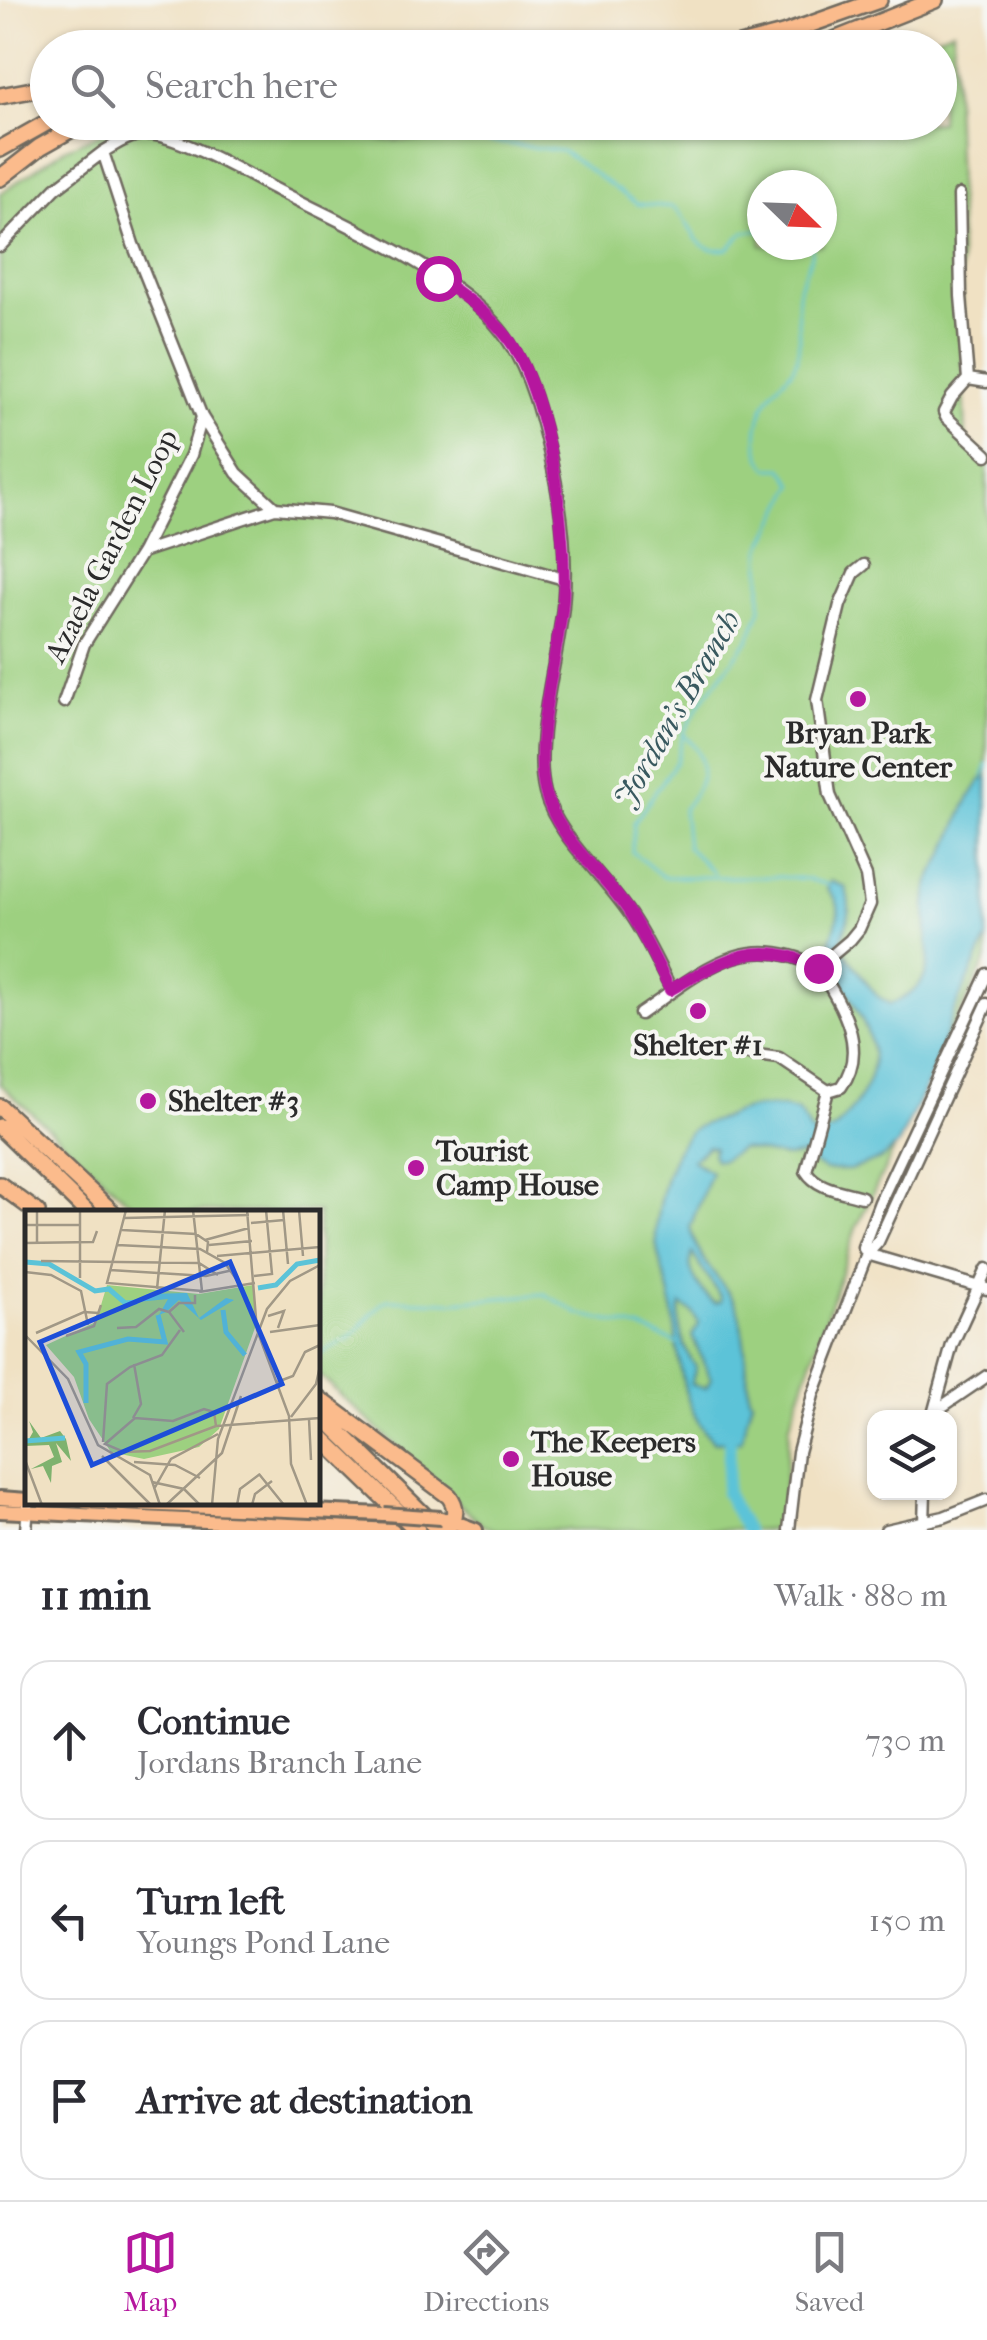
<!DOCTYPE html>
<html lang="en">
<head>
<meta charset="utf-8">
<style>
  body { margin:0; font-family:"IM FELL French Canon",serif; background:#f7f7f7; color:#2b2b33 }
  .controls { position:absolute; right:30px; bottom:30px; display:grid; overflow:hidden; border-radius:20px; box-shadow:0 2px 8px #0004 }
  .controls button { width:90px; height:90px; display:grid; place-items:center; padding:0; border:0; border-bottom:2px solid #e1e1e2; background:#fff; color:#2b2b33; font:50px sans-serif }
  .compass { position:absolute; left:747px; top:170px; width:90px; height:90px; border-radius:50%; background:#fff; box-shadow:0 2px 8px #0004; rotate:113deg }
  .stop { position:absolute; width:30px; height:30px; margin:-22px; border:8px solid #b5179e; border-radius:50%; background:#fff }
  .stop.end { background:#b5179e; border-color:#fff; box-shadow:0 2px 10px #0008 }
  .list { margin:0; padding:0; list-style:none }
  h2 { display:flex; justify-content:space-between; align-items:center; height:130px; margin:0; padding:0 40px; font-size:42px }
  h2 small { font-size:32px; font-weight:400; color:#7c7c81 }
  .list li { display:grid; grid-template-columns:65px 1fr auto; gap:30px; align-items:center; box-sizing:border-box; height:160px; margin:0 20px 20px; padding:0 20px; border:2px solid #e1e1e2; border-radius:30px }
  .list b { display:block; font-size:38px; white-space:nowrap }
  .list p { margin:0; font-size:32px; white-space:nowrap; color:#7c7c81 }
  .list em { font-size:32px; font-style:normal; color:#7c7c81 }
  .icon { flex:none; width:55px; height:55px; fill:none; stroke:currentColor; stroke-width:2; stroke-linecap:round; stroke-linejoin:round }
  .map { position:relative; flex:none; width:987px; height:1530px; overflow:hidden }
  .search { position:absolute; background:#fff; box-shadow:0 2px 8px #0004; left:30px; right:30px; top:30px; height:110px; display:flex; align-items:center; gap:25px; box-sizing:border-box; padding:0 35px; border-radius:55px; color:#7c7c81; font-size:38px }
  .sheet { height:670px; background:#fff }
  nav { display:flex; justify-content:space-around; align-items:center; box-sizing:border-box; height:140px; border-top:2px solid #e1e1e2; background:#fff; font-size:28px; color:#7c7c81 }
  nav a { display:grid; justify-items:center; gap:5px }
  nav .on { color:#b5179e }
  .map>svg:first-child { display:block }
  .green { fill:#9dd080; stroke:#647e56; stroke-width:2.5; fill-rule:evenodd }
  .water { fill:#5bc3d8; stroke:#437782; stroke-width:2.5; fill-rule:evenodd }
  .lines { fill:none; stroke-linecap:round; stroke-linejoin:round }
  .stream { stroke:#5bc3d8; stroke-width:2.5 }
  .river { stroke:#5bc3d8; stroke-width:12 }
  .minor-casing { stroke:#706b60; stroke-width:15 }
  .major-casing { stroke:#706b60; stroke-width:18 }
  .highway-casing { stroke:#706b60; stroke-width:20 }
  .minor { stroke:#fff; stroke-width:10 }
  .major { stroke:#fbbb8c; stroke-width:12 }
  .highway { stroke:#fbbb8c; stroke-width:15 }
  .major-bridge-casing { stroke:#706b60; stroke-width:18; stroke-linecap:butt }
  .major-bridge { stroke:#fbbb8c; stroke-width:12 }
  .route { stroke:#b5179e; stroke-width:12 }
  .poi-dot { fill:#b5179e; stroke:#f6f6f2; stroke-width:4 }
  .labels { text-anchor:middle; dominant-baseline:central; stroke-width:8; stroke-linejoin:round; paint-order:stroke }
  .street-label { font-size:30px; fill:#2b2b2b; stroke:#f6f6f2 }
  .poi-label { font-size:30px; font-weight:bold; fill:#2b2b2b; stroke:#f6f6f2; text-anchor:start }
  .water-label { font-size:32px; font-style:italic; fill:#39595f; stroke:#f6f6f2 }
  .inset-river { fill:none; stroke:#5bc3d8; stroke-width:5 }
  .inset-road { fill:none; stroke:#a19886; stroke-width:2.5 }
  .view { fill:#1d4ed8; fill-opacity:0.15; stroke:#1d4ed8; stroke-width:5 }
  .inset-edge { fill:none; stroke:#2b2b2b; stroke-width:5 }
</style>
</head>
<body>
<div class="map">
<svg width="987" height="1530" viewBox="0 0 987 1530">
  <rect width="100%" height="100%" fill="#f6f6f2"/>
  <filter id="ink" filterUnits="userSpaceOnUse"><feTurbulence type="fractalNoise" baseFrequency=".01" numOctaves="2"/><feDisplacementMap in="SourceGraphic" scale="20" xChannelSelector="R" yChannelSelector="G"/><feConvolveMatrix kernelMatrix="1 2 1 2 8 2 1 2 1" color-interpolation-filters="sRGB"/></filter>
  <filter id="wash" filterUnits="userSpaceOnUse"><feTurbulence type="fractalNoise" baseFrequency=".0048" numOctaves="4" result="noise"/><feDisplacementMap in="SourceGraphic" scale="40" xChannelSelector="R" yChannelSelector="G"/><feGaussianBlur stdDeviation="2.25" result="paint"/><feColorMatrix in="noise" values="0 0 0 0 0 0 0 0 0 0 0 0 0 0 0 0 0 1.4 0 .05"/><feComposite in="paint" operator="in"/></filter>
  <g filter="url(#wash)">
    <rect width="100%" height="100%" fill="#f0e1c3"/>
    <path class="green" d="M 953,30 L 966,443 L 987,462 L 987,958 L 856,1228 L 790,1424 L 781,1530 L 496,1530 L 483,1526 L 318,1374 L 318,1212 L 140,1212 L 0,1084 L 0,194 L 66,148 L 125,123 L 347,123 L 380,140 L 421,141 L 492,132 L 655,133 L 694,122 L 940,122 L 940,48 L 912,47 ZM 762,185 L 822,185 L 822,245 L 762,245 Z"/>
    <path class="water" d="M 984,777 L 987,779 L 987,939 L 953,1013 L 931,1076 L 898,1145 L 883,1158 L 850,1170 L 825,1170 L 801,1155 L 786,1157 L 741,1148 L 722,1160 L 715,1160 L 712,1154 L 714,1148 L 708,1146 L 692,1160 L 711,1172 L 690,1227 C 697,1258 717,1275 734,1301 C 744,1316 747,1377 749,1397 L 752,1399 L 741,1441 L 714,1442 C 674,1403 681,1342 669,1292 C 664,1272 655,1253 656,1232 C 657,1202 669,1155 690,1132 C 697,1124 715,1121 725,1117 C 749,1106 773,1103 799,1112 L 811,1133 C 831,1135 837,1129 849,1113 C 888,1064 873,1040 847,990 C 840,976 835,961 829,946 C 835,923 848,907 827,889 L 831,881 L 845,887 C 853,908 848,924 839,944 L 876,995 L 890,1004 C 955,981 914,931 930,882 C 933,872 940,863 945,854 C 958,827 963,801 984,777 ZM 692,1253 L 721,1297 L 721,1301 L 715,1303 C 701,1292 685,1271 692,1253 ZM 681,1305 L 692,1312 L 699,1323 L 692,1336 L 711,1379 L 706,1388 L 691,1384 L 696,1367 C 684,1351 675,1324 681,1305 Z"/>
    <g class="lines">
      <path class="stream" d="M 369,122 L 369,126 L 562,151 L 637,204 L 674,207 C 697,229 691,254 728,249 L 744,232 L 762,230
        M 811,245 C 814,261 802,273 799,289 C 793,313 805,342 794,366 C 790,376 780,381 774,389 C 758,410 749,446 768,468 L 783,468 L 794,485 L 761,549 L 761,608 L 749,639 L 701,702 L 683,734 L 676,762 L 634,823 L 632,852 L 663,877 L 781,877 L 808,879 L 829,885
        M 684,735 C 711,760 705,782 683,809 L 687,847 L 714,873
        M 984,777 L 987,764
        M 318,1355 L 353,1335 L 382,1303 L 388,1300 L 453,1302 L 545,1294 L 579,1314 L 639,1328 L 677,1343"/>
      <path class="river" d="M 730,1442 L 726,1493 L 746,1530"/>
    </g>
  </g>
  <g filter="url(#ink)">
    <g class="lines">
      <g class="minor-casing">
        <path id="minor" d="M 103,152 C 116,144 130,135 145,134 C 175,133 248,175 277,190 C 346,225 467,276 509,342 C 531,375 541,417 550,455 C 561,503 568,557 563,606 C 558,660 532,743 545,793 C 556,834 602,874 627,910 C 645,934 657,963 671,989
          M 959,195 L 961,296 L 968,379
          M 0,246 L 56,188 L 103,152 L 133,244 L 202,417 L 191,455 L 142,552 L 84,644 L 64,702
          M 968,379 L 952,397 L 944,412 L 946,417 L 987,455
          M 968,379 L 987,382
          M 202,417 L 237,473 L 275,508 L 330,513 L 564,579
          M 142,552 L 275,508
          M 818,967 L 850,940 L 859,929 L 870,904 L 866,876 L 830,795 L 817,700 L 840,605 L 854,573 L 864,565
          M 640,1014 C 699,974 744,928 818,967 C 840,1003 870,1048 841,1087 L 828,1091 L 779,1058 L 735,1052
          M 828,1091 L 806,1171 C 817,1189 842,1191 862,1197
          M 867,1254 L 863,1247 L 880,1202 L 987,974
          M 867,1254 L 987,1289
          M 934,1412 L 987,1376
          M 932,1418 L 952,1345 L 987,1269
          M 924,1523 L 925,1492
          M 26,1530 L 28,1506
          M 789,1530 L 798,1452 L 813,1395 L 867,1254 L 878,1242 L 987,1004
          M 886,1530 L 944,1517 L 987,1500"/>
      </g>
      <g class="major-casing">
        <path id="major" d="M 0,1498 L 28,1500
          M 85,1502 L 384,1514
          M 0,1511 L 393,1530
          M 446,1519 L 476,1530"/>
      </g>
      <g class="highway-casing">
        <path id="highway" d="M 728,48 L 783,34 L 879,0
          M 814,48 L 935,0
          M 0,96 L 48,87
          M 0,149 L 48,122
          M 0,178 L 40,147 L 84,122
          M 0,1107 L 112,1212
          M 0,1127 L 87,1212
          M 0,1185 L 37,1212
          M 318,1398 L 449,1496 C 458,1508 456,1519 445,1530
          M 318,1411 L 439,1530
          M 318,1434 L 417,1530"/>
      </g>
      <use href="#minor" class="minor"/>
      <use href="#major" class="major"/>
      <use href="#highway" class="highway"/>
      <g class="major-bridge-casing">
        <path id="major-bridge" d="M 384,1514 L 441,1518"/>
      </g>
      <use href="#major-bridge" class="major-bridge"/>
    </g>
  </g>
  <g class="lines" filter="url(#ink)">
    <path class="route" d="M 438,278 C 462,295 488,313 507,337 C 549,391 570,543 562,610 C 556,662 533,742 545,791 C 557,840 605,873 631,915 C 646,939 658,965 670,990 C 722,960 760,936 818,968"/>
  </g>
  <g class="poi-dot">
    <circle cx="858" cy="699" r="10"/>
    <circle cx="698" cy="1011" r="10"/>
    <circle cx="148" cy="1101" r="10"/>
    <circle cx="416" cy="1168" r="10"/>
    <circle cx="511" cy="1459" r="10"/>
  </g>
  <g class="labels">
    <g class="street-label">
      <text transform="translate(112 546) rotate(-63)">Azaela Garden Loop</text>
    </g>
    <g class="poi-label">
      <text x="858" y="733" text-anchor="middle">Bryan Park<tspan x="858" dy="34">Nature Center</tspan></text>
      <text x="698" y="1045" text-anchor="middle">Shelter #1</text>
      <text x="168" y="1101">Shelter #3</text>
      <text x="436" y="1151">Tourist<tspan x="436" dy="34">Camp House</tspan></text>
      <text x="531" y="1442">The Keepers<tspan x="531" dy="34">House</tspan></text>
    </g>
    <g class="water-label">
      <text transform="translate(677 709) rotate(-60)">Jordan's Branch</text>
    </g>
  </g>
  <g transform="translate(25 1210)">
    <rect width="295" height="295" fill="#f0e1c3"/>
    <path d="M 82,75 L 174,84 L 228,75 L 231,115 L 194,219 L 174,237 L 119,249 L 86,242 L 64,209 L 49,167 L 21,135 L 71,112 Z" fill="#9dd080"/>
    <path d="M 4,211 L 16,228 L 35,221 L 41,229 L 46,251 L 31,233 L 37,252 L 27,256 L 26,273 L 18,256 L 6,259 L 29,247 L 24,235 L 0,236 L 8,222 Z" fill="#7eb26e"/>
    <path d="M 162,83 L 174,108 L 201,88 L 209,90 L 176,110 L 154,90 L 141,102 L 134,105 L 143,89 L 112,92 L 122,84 Z" fill="#5bc3d8"/>
    <path class="inset-river" d="M 0,52 L 24,54 L 70,81 L 84,79 L 100,93 L 112,92M 233,78 L 251,75 L 272,54 L 295,50M 198,100 L 201,122 L 220,145M 61,193 L 61,154 L 54,142 L 103,129 L 140,132 L 133,105M 0,231 L 40,228"/>
    <path class="inset-road" d="M 12,0 L 12,33M 55,0 L 55,68M 101,0 L 82,73 L 177,81M 168,0 L 177,81M 222,0 L 232,120 L 264,206 L 266,254 L 282,295M 258,0 L 263,54M 274,0 L 278,46M 100,8 L 224,5M 226,13 L 259,10M 0,15 L 55,15M 97,20 L 171,24 L 183,32 L 182,42M 180,30 L 224,18M 0,33 L 68,32 L 72,21M 92,35 L 175,39 L 200,53 L 216,76M 184,35 L 227,31M 192,46 L 295,37M 16,51 L 174,53 L 193,65M 85,60 L 181,66 L 208,60M 0,62 L 26,65 L 56,81 L 63,115M 229,66 L 247,64 L 241,0M 132,79 L 140,0M 174,82 L 230,73M 243,106 L 259,101 L 253,118M 92,118 L 111,117 L 134,99 L 144,102M 159,122 L 144,102 L 154,93 L 170,93 L 170,85M 245,122 L 295,115M 11,123 L 59,102 L 74,103M 0,125 L 43,169 L 73,235 L 125,265 L 135,295M 41,126 L 69,116 L 76,95M 252,172 L 268,166 L 280,142 L 295,135M 266,207 L 291,174 L 295,156M 108,208 L 116,194 L 109,154M 284,209 L 286,250M 191,216 L 189,202 L 179,199 L 148,211 L 110,208 L 80,234 L 99,242 L 125,241 L 191,216 L 295,208M 78,232 L 82,174 L 105,157 L 137,145 L 155,120M 77,246 L 126,295M 0,250 L 17,295M 109,252 L 150,255 L 175,268M 234,264 L 259,295M 127,272 L 159,279 L 175,295M 129,279 L 146,249 L 193,224M 141,295 L 197,243 L 216,186M 187,295 L 193,229 L 242,99 L 265,71 L 295,55M 212,295 L 215,279 L 235,264M 227,295 L 230,284 L 247,271"/>
    <path class="view" d="M 205,52 L 257,174 L 67,255 L 15,132 Z"/>
    <rect width="295" height="295" class="inset-edge"/>
  </g>
</svg>
<div class="controls">
<button><svg class="icon" aria-label="layers" viewBox="0 0 24 24"><path d="M12 4l9 5-9 5-9-5zM3 14l9 5 9-5"/></svg></button>
</div>
<svg class="compass" viewBox="-18 -18 36 36"><path d="M0-13l5 13h-10z" fill="#e53935"/><path d="M0 13l5-13h-10z" fill="#7c7c81"/></svg>
<div class="stop" style="left:438px;top:278px"></div>
<div class="stop end" style="left:818px;top:968px"></div>
<div class="search"><svg class="icon" aria-label="search" viewBox="0 0 24 24"><circle cx="10" cy="10" r="6"/><path d="M15 15l6 6"/></svg>Search here</div>
</div>
<section class="sheet">
<h2>11 min<small>Walk · 880 m</small></h2>
<ul class="list">
<li><svg class="icon" aria-label="ahead" viewBox="0 0 24 24"><path d="M12 20V5M6 11l6-6 6 6"/></svg><div><b>Continue</b><p>Jordans Branch Lane</p></div><em>730 m</em></li>
<li><svg class="icon" aria-label="left" viewBox="0 0 24 24"><path d="M17 20v-9H6M10 6l-5 5 5 5"/></svg><div><b>Turn left</b><p>Youngs Pond Lane</p></div><em>150 m</em></li>
<li><svg class="icon" aria-label="arrive" viewBox="0 0 24 24"><path d="M6 21V4h12l-3 4 3 4H6"/></svg><div><b>Arrive at destination</b></div></li>
</ul>
</section>
<nav>
<a class="on"><svg class="icon" aria-label="map" viewBox="0 0 24 24"><path d="M3 6l6-2 6 2 6-2v14l-6 2-6-2-6 2zM9 4v14M15 6v14"/></svg>Map</a>
<a><svg class="icon" aria-label="directions" viewBox="0 0 24 24"><path d="M12 3l9 9-9 9-9-9zM9 14v-3h6M13 9l2 2-2 2"/></svg>Directions</a>
<a><svg class="icon" aria-label="saved" viewBox="0 0 24 24"><path d="M7 4h10v16l-5-4-5 4z"/></svg>Saved</a>
</nav>
</body>
</html>
